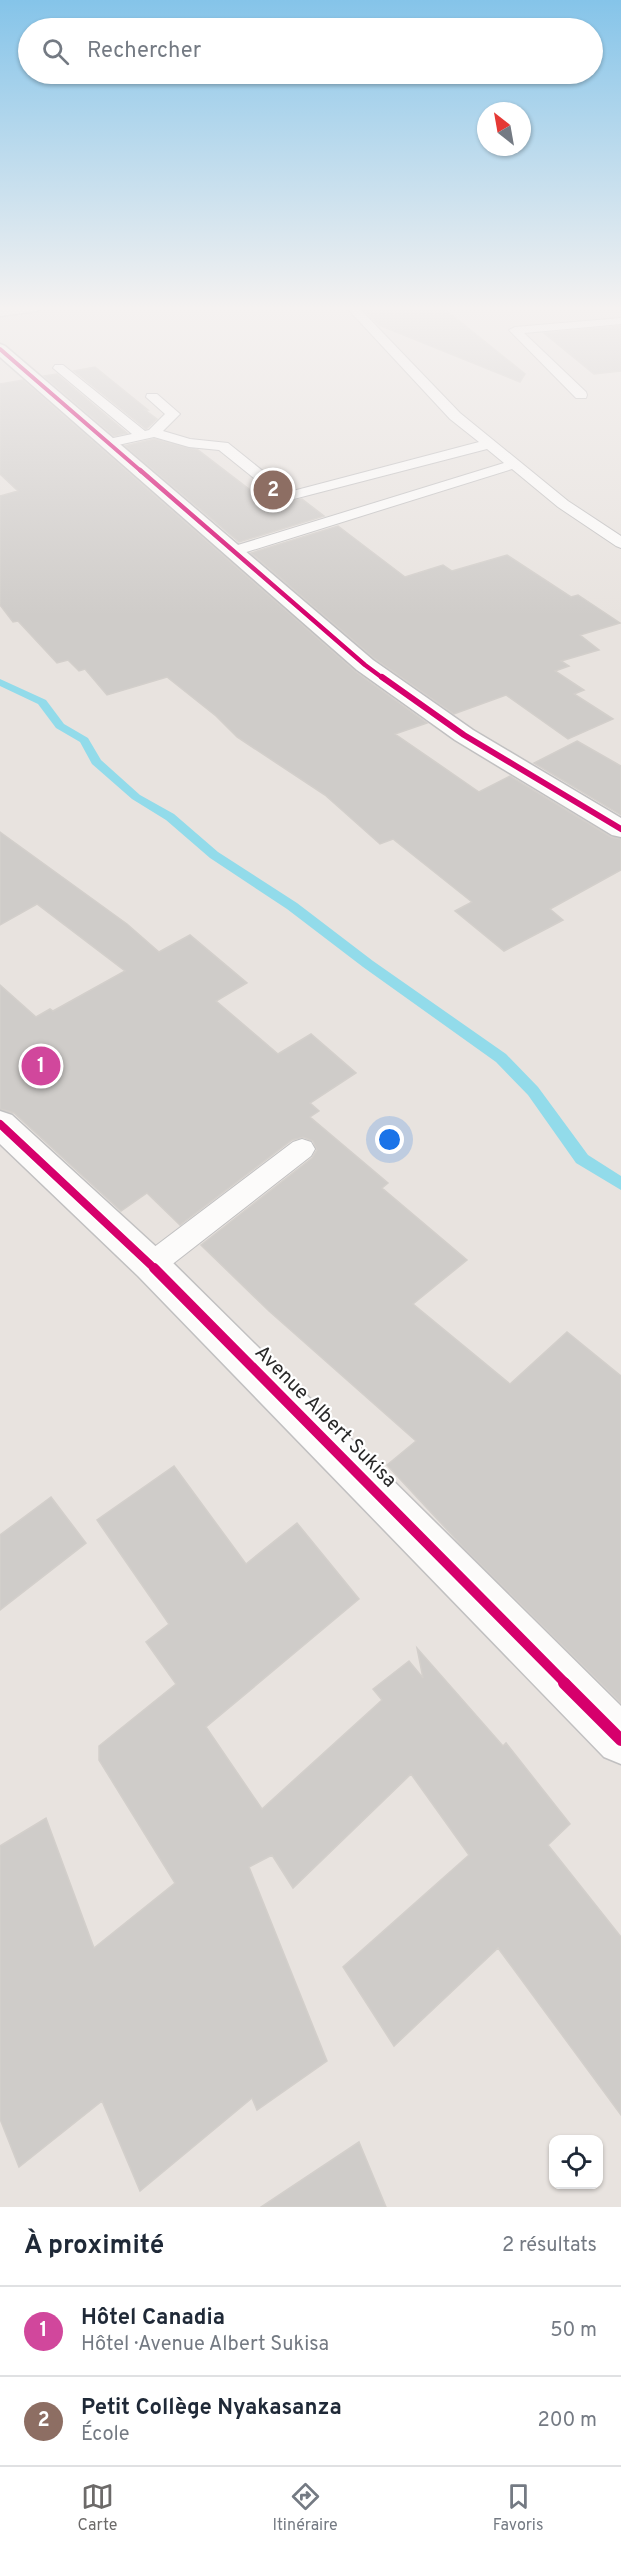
<!DOCTYPE html>
<html lang="fr">
<head>
<meta charset="utf-8">
<style>
  body { margin:0; font-family:Overpass,sans-serif; background:#f2f2f3; color:#1f2937 }
  .controls { position:absolute; right:18px; bottom:18px; display:grid; overflow:hidden; border-radius:12px; box-shadow:0 2px 4px #0004 }
  .controls button { width:54px; height:54px; display:grid; place-items:center; padding:0; border:0; border-bottom:2px solid #e0e1e3; background:#fff; color:#1f2937; font:30px sans-serif }
  .compass { position:absolute; left:477px; top:102px; width:54px; height:54px; border-radius:50%; background:#fff; box-shadow:0 2px 4px #0004; rotate:329deg }
  .you { position:absolute; left:390px; top:1140px; width:21px; height:21px; margin:-15px; border:4px solid #fff; border-radius:50%; background:#1a73e8; box-shadow:0 0 0 9px #1a73e833 }
  .badge { display:grid; place-items:center; width:39px; height:39px; border-radius:50%; background:#6c6a69; color:#fff; font-size:20px; font-weight:700 }
  .pin { position:absolute; translate:-50% -50%; border:3px solid #fff; box-shadow:0 2px 6px #0006 }
  .list { margin:0; padding:0; list-style:none }
  h2 { display:flex; justify-content:space-between; align-items:center; height:78px; margin:0; padding:0 24px; font-size:26px }
  h2 small { font-size:20px; font-weight:400; color:#747a83 }
  .list li { display:grid; grid-template-columns:39px 1fr auto; gap:18px; align-items:center; box-sizing:border-box; height:90px; padding:0 24px; border-top:2px solid #e0e1e3 }
  .list b { display:block; font-size:22px; white-space:nowrap }
  .list p { margin:0; font-size:20px; white-space:nowrap; color:#747a83 }
  .list em { font-size:20px; font-style:normal; color:#747a83 }
  .icon { flex:none; width:33px; height:33px; fill:none; stroke:currentColor; stroke-width:2; stroke-linecap:round; stroke-linejoin:round }
  .map { position:relative; flex:none; width:621px; height:2207px; overflow:hidden }
  .search { position:absolute; background:#fff; box-shadow:0 2px 4px #0004; left:18px; right:18px; top:18px; height:66px; display:flex; align-items:center; gap:15px; box-sizing:border-box; padding:0 21px; border-radius:33px; color:#747a83; font-size:22px }
  .sheet { height:258px; background:#fff }
  nav { display:flex; justify-content:space-around; align-items:center; box-sizing:border-box; height:84px; border-top:2px solid #e0e1e3; background:#fff; font-size:16px; color:#747a83 }
  nav a { display:grid; justify-items:center; gap:3px }
  nav .on { color:#6c6a69 }
  .map>svg:first-child { display:block }
  .lines { fill:none; stroke-linecap:round; stroke-linejoin:round }
  .stream { fill:#92dbea; fill-rule:evenodd }
  .building { fill:#cfccc9; stroke:#d3cfcb; stroke-width:1.5 }
  .service-casing { stroke:#c1c0c1; stroke-width:2 }
  .minor-casing { stroke:#c1c0c1; stroke-width:3 }
  .tertiary-casing { stroke:#c1c0c1; stroke-width:3 }
  .service { fill:#fcfbfa; fill-rule:evenodd }
  .minor { fill:#fcfbfa; fill-rule:evenodd }
  .tertiary { fill:#fcfbfa; fill-rule:evenodd }
  .cycleway-far5-casing { stroke:#fff; stroke-width:5 }
  .cycleway-far4-casing { stroke:#fff; stroke-width:7 }
  .cycleway-far3-casing { stroke:#fff; stroke-width:9 }
  .cycleway-far2-casing { stroke:#fff; stroke-width:11 }
  .cycleway-far1-casing { stroke:#fff; stroke-width:14 }
  .cycleway-casing { stroke:#fff; stroke-width:16 }
  .cycleway-far5 { stroke:#d6006c; stroke-width:4 }
  .cycleway-far4 { stroke:#d6006c; stroke-width:4.5 }
  .cycleway-far3 { stroke:#d6006c; stroke-width:6 }
  .cycleway-far2 { stroke:#d6006c; stroke-width:8 }
  .cycleway-far1 { stroke:#d6006c; stroke-width:10 }
  .cycleway { stroke:#d6006c; stroke-width:12 }
  .labels { text-anchor:middle; dominant-baseline:central; stroke-width:4.5; stroke-linejoin:round; paint-order:stroke }
  .near-street-label { font-size:20px; fill:#292929; stroke:#fff }
</style>
</head>
<body>
<div class="map">
<svg width="621" height="2207" viewBox="0 0 621 2207">
  <rect width="100%" height="100%" fill="#e8e3df"/>
  <g class="lines">
    <path class="stream" d="M 0,679 L 46,700 L 64,724 L 88,738 L 101,760 L 140,795 L 174,814 L 218,852 L 297,903 L 373,961 L 506,1054 L 538,1087 L 588,1155 L 621,1176 L 621,1190 L 576,1163 L 528,1095 L 496,1062 L 363,967 L 287,909 L 210,858 L 166,820 L 132,799 L 92,764 L 80,742 L 56,728 L 38,704 L 0,686 Z"/>
  </g>
  <path class="building" d="M 361,307 L 442,307 L 525,374 L 520,382 L 379,325 Z
    M 621,326 L 621,371 L 594,374 L 544,333 Z
    M 95,367 L 148,410 L 145,410 L 157,419 L 146,429 L 74,371 Z
    M 57,374 L 127,433 L 114,436 L 44,376 Z
    M 23,380 L 356,672 L 427,723 L 395,734 L 479,792 L 510,776 L 611,837 L 621,839 L 621,870 L 550,909 L 563,920 L 504,951 L 455,911 L 472,902 L 393,839 L 380,844 L 325,795 L 237,737 L 216,716 L 167,677 L 107,695 L 85,669 L 79,671 L 68,660 L 57,663 L 18,621 L 13,622 L 0,605 L 0,496 L 18,491 L 0,474 L 0,384 Z
    M 154,439 L 198,450 L 271,506 L 302,499 L 324,516 L 239,542 L 125,446 Z
    M 338,526 L 405,577 L 443,565 L 452,571 L 507,555 L 571,597 L 578,595 L 620,623 L 580,635 L 599,650 L 561,661 L 569,666 L 555,671 L 584,690 L 574,694 L 613,719 L 568,739 L 506,695 L 454,714 L 374,658 L 251,553 Z
    M 577,741 L 621,766 L 621,815 L 534,763 Z
    M 0,832 L 127,924 L 159,952 L 190,935 L 247,983 L 216,1001 L 278,1054 L 311,1034 L 356,1073 L 310,1103 L 319,1111 L 310,1117 L 388,1183 L 382,1188 L 467,1260 L 413,1304 L 510,1384 L 567,1332 L 621,1376 L 621,1703 L 465,1549 L 387,1465 L 416,1441 L 269,1311 L 201,1245 L 312,1158 L 317,1150 L 313,1141 L 303,1137 L 292,1140 L 180,1225 L 147,1193 L 121,1211 L 14,1113 L 0,1109 L 0,985 L 36,1017 L 50,1009 L 53,1011 L 125,971 L 37,904 L 0,925 Z
    M 174,1466 L 246,1564 L 297,1523 L 359,1599 L 206,1727 L 262,1809 L 382,1700 L 373,1689 L 409,1661 L 423,1678 L 417,1648 L 503,1746 L 506,1743 L 570,1824 L 548,1845 L 621,1937 L 621,2115 L 498,1948 L 394,2046 L 343,1967 L 469,1855 L 411,1774 L 293,1888 L 272,1855 L 249,1867 L 327,2061 L 257,2110 L 252,2098 L 140,2191 L 102,2101 L 19,2167 L 0,2119 L 0,1846 L 46,1818 L 94,1948 L 175,1883 L 99,1760 L 99,1746 L 176,1684 L 146,1642 L 169,1624 L 97,1520 Z
    M 51,1497 L 86,1543 L 0,1610 L 0,1535 Z
    M 359,2142 L 386,2207 L 261,2207 Z"/>
  <g class="lines">
    <g class="service-casing">
      <path id="service" d="M 346,307 L 358,307 L 460,413 L 568,501 L 621,536 L 621,548 L 616,546 L 558,507 L 512,469 L 240,554 L 228,554 L 226,551 L 228,548 L 504,463 L 487,449 L 286,501 L 281,500 L 219,450 L 189,447 L 154,437 L 109,447 L 104,446 L 102,443 L 104,440 L 132,434 L 53,368 L 55,365 L 63,365 L 145,431 L 149,430 L 165,414 L 146,397 L 147,394 L 157,394 L 180,414 L 163,431 L 190,439 L 228,443 L 289,492 L 479,442 L 450,419 Z
        M 621,318 L 621,324 L 524,333 L 586,392 L 587,395 L 586,398 L 576,398 L 509,330 L 515,327 Z
        M 302,1139 L 311,1142 L 315,1149 L 311,1156 L 161,1273 L 151,1277 L 141,1273 L 137,1265 L 141,1257 L 293,1142 Z"/>
    </g>
    <g class="minor-casing">
      <path id="minor" d="M 0,344 L 5,346 L 373,660 L 473,730 L 621,818 L 621,837 L 612,835 L 455,740 L 357,670 L 0,357 Z"/>
    </g>
    <g class="tertiary-casing">
      <path id="tertiary" d="M 44,307 L 37,311 L 0,316 L 0,308 Z
        M 0,1111 L 12,1115 L 164,1254 L 621,1706 L 621,1764 L 604,1757 L 138,1276 L 0,1144 Z"/>
    </g>
    <use href="#service" class="service"/>
    <use href="#minor" class="minor"/>
    <use href="#tertiary" class="tertiary"/>
    <g class="cycleway-far5-casing">
      <path id="cycleway-far5" d="M 0,349 L 142,472"/>
    </g>
    <g class="cycleway-far4-casing">
      <path id="cycleway-far4" d="M 140,470 L 365,665 L 384,679"/>
    </g>
    <g class="cycleway-far3-casing">
      <path id="cycleway-far3" d="M 382,677 L 464,735 L 621,829"/>
    </g>
    <g class="cycleway-far2-casing">
      <path id="cycleway-far2" d="M 0,1124 L 155,1269"/>
    </g>
    <g class="cycleway-far1-casing">
      <path id="cycleway-far1" d="M 154,1268 L 566,1684"/>
    </g>
    <g class="cycleway-casing">
      <path id="cycleway" d="M 564,1683 L 621,1740"/>
    </g>
    <use href="#cycleway-far5" class="cycleway-far5"/>
    <use href="#cycleway-far4" class="cycleway-far4"/>
    <use href="#cycleway-far3" class="cycleway-far3"/>
    <use href="#cycleway-far2" class="cycleway-far2"/>
    <use href="#cycleway-far1" class="cycleway-far1"/>
    <use href="#cycleway" class="cycleway"/>
  </g>
  <linearGradient id="sky" x2="0" y2="1"><stop stop-color="#85c4e9"/><stop offset="0.5" stop-color="#f5f2f1"/><stop offset="1" stop-color="#f5f2f1" stop-opacity="0"/></linearGradient>
  <rect width="621" height="616" fill="url(#sky)"/>
  <g class="labels">
    <g class="near-street-label">
      <text transform="translate(325 1417) rotate(45)">Avenue Albert Sukisa</text>
    </g>
  </g>
</svg>
<div class="controls">
<button><svg class="icon" aria-label="locate" viewBox="0 0 24 24"><circle cx="12" cy="12" r="6"/><path d="M12 2v4M12 18v4M2 12h4M18 12h4"/></svg></button>
</div>
<svg class="compass" viewBox="-18 -18 36 36"><path d="M0-13l5 13h-10z" fill="#e53935"/><path d="M0 13l5-13h-10z" fill="#747a83"/></svg>
<div class="you"></div>
<div class="pin badge" style="left:41px;top:1066px;background:#d1479c">1</div>
<div class="pin badge" style="left:273px;top:490px;background:#8d6e63">2</div>
<div class="search"><svg class="icon" aria-label="search" viewBox="0 0 24 24"><circle cx="10" cy="10" r="6"/><path d="M15 15l6 6"/></svg>Rechercher</div>
</div>
<section class="sheet">
<h2>À proximité<small>2 résultats</small></h2>
<ul class="list">
<li><span class="badge" style="background:#d1479c">1</span><div><b>Hôtel Canadia</b><p>Hôtel · Avenue Albert Sukisa</p></div><em>50 m</em></li>
<li><span class="badge" style="background:#8d6e63">2</span><div><b>Petit Collège Nyakasanza</b><p>École</p></div><em>200 m</em></li>
</ul>
</section>
<nav>
<a class="on"><svg class="icon" aria-label="map" viewBox="0 0 24 24"><path d="M3 6l6-2 6 2 6-2v14l-6 2-6-2-6 2zM9 4v14M15 6v14"/></svg>Carte</a>
<a><svg class="icon" aria-label="directions" viewBox="0 0 24 24"><path d="M12 3l9 9-9 9-9-9zM9 14v-3h6M13 9l2 2-2 2"/></svg>Itinéraire</a>
<a><svg class="icon" aria-label="saved" viewBox="0 0 24 24"><path d="M7 4h10v16l-5-4-5 4z"/></svg>Favoris</a>
</nav>
</body>
</html>
